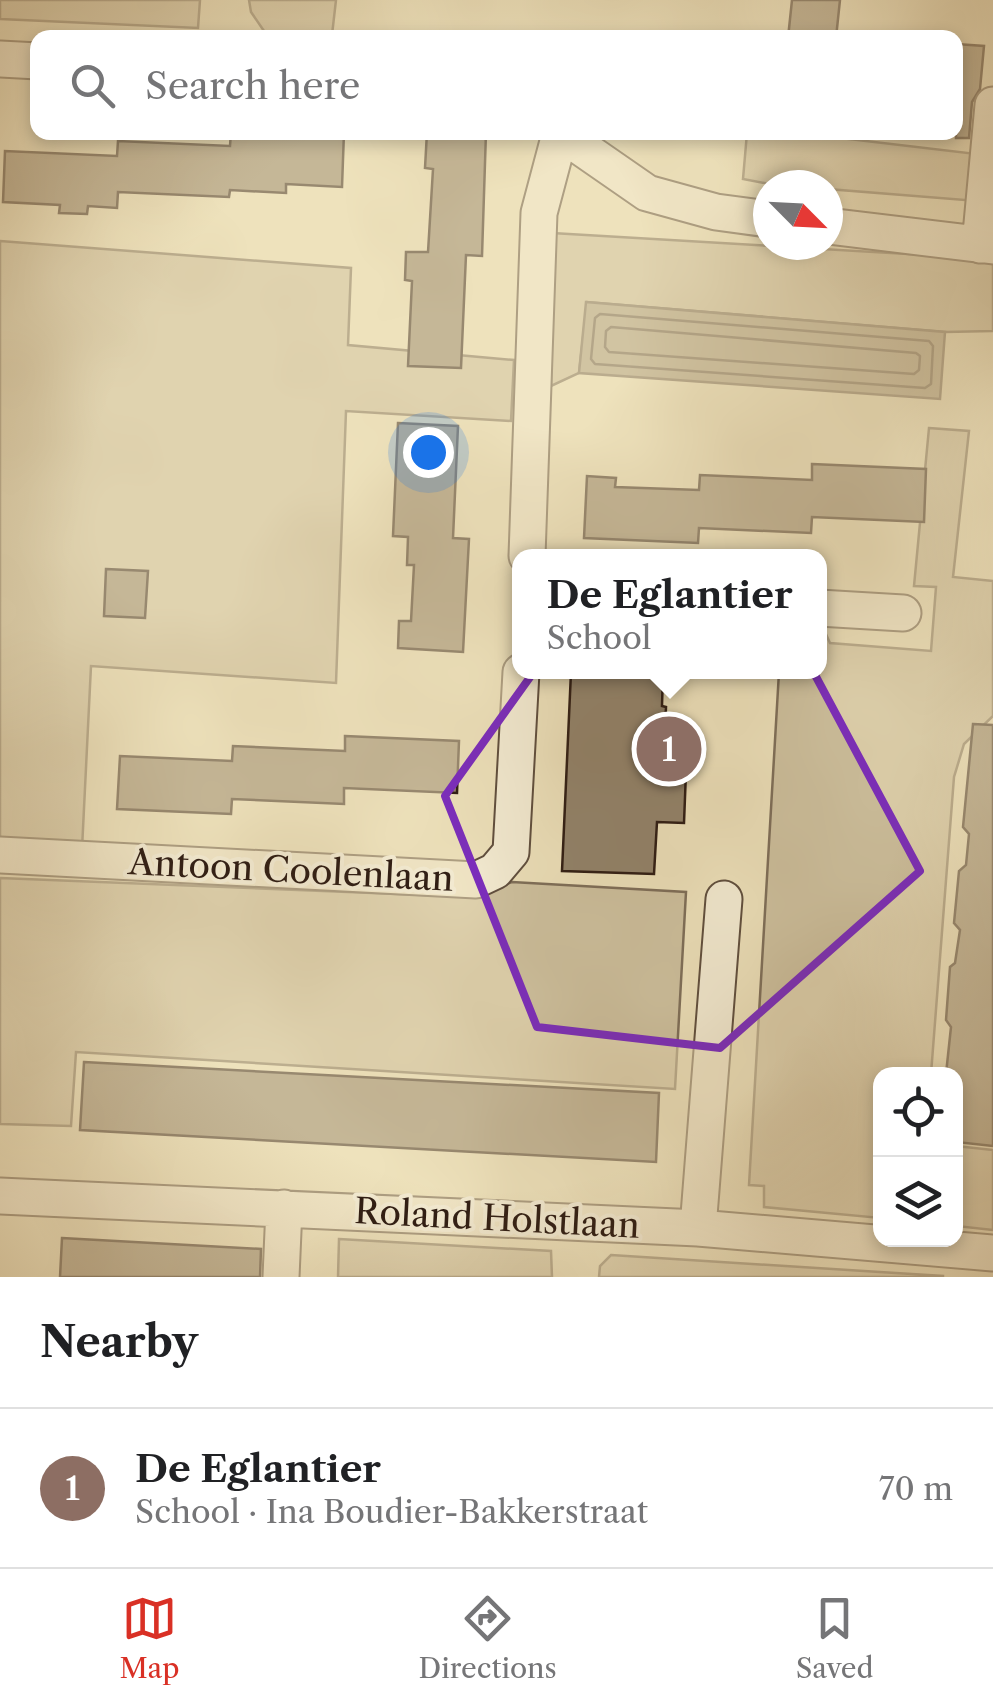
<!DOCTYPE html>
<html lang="en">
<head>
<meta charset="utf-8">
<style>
  body { margin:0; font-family:"Libre Caslon Text",serif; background:#f6f6f6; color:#202124 }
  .controls { position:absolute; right:30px; bottom:30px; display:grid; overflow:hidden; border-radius:20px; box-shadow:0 5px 15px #0003 }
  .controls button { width:90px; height:90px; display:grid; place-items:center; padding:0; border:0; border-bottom:2px solid #e0e0e0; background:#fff; color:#202124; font:50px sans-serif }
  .compass { position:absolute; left:753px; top:170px; width:90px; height:90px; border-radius:50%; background:#fff; box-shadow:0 5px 15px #0003; rotate:114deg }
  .you { position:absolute; left:428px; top:452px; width:35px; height:35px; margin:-25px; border:8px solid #fff; border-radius:50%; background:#1a73e8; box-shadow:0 0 0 15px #1a73e833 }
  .badge { display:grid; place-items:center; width:65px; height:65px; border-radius:50%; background:#d93025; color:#fff; font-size:32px; font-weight:700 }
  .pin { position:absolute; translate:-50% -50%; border:5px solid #fff; box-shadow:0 2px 10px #0006 }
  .popup { position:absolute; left:512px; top:549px; width:315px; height:130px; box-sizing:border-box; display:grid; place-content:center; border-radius:20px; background:#fff; filter:drop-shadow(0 2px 8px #0005); font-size:32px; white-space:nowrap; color:#757577 }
  .popup b { font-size:38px; color:#202124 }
  .popup::after { content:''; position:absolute; left:50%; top:100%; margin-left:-20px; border:20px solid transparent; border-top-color:#fff }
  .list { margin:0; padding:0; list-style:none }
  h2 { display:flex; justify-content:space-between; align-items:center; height:130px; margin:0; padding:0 40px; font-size:42px }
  h2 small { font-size:32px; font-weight:400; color:#757577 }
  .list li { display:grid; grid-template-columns:65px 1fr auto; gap:30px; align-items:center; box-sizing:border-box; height:160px; padding:0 40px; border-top:2px solid #e0e0e0 }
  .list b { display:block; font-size:38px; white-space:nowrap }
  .list p { margin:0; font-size:32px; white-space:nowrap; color:#757577 }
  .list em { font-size:32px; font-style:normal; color:#757577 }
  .icon { flex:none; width:55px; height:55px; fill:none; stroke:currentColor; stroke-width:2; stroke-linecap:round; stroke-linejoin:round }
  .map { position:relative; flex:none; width:993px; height:1277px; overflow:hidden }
  .search { position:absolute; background:#fff; box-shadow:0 5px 15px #0003; left:30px; right:30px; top:30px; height:110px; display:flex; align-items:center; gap:25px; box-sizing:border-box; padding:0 35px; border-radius:20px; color:#757577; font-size:38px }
  .sheet { height:290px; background:#fff }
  nav { display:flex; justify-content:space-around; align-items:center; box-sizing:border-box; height:140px; border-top:2px solid #e0e0e0; background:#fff; font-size:28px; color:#757577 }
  nav a { display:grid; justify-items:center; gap:5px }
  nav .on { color:#d93025 }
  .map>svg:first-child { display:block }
  .green { fill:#cec19f; stroke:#7e6f5a; stroke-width:2.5 }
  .water { fill:#ad9f83; stroke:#7b6b57; stroke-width:2.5 }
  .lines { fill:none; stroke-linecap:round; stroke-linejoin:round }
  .shore { stroke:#6e5e4c; stroke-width:2.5 }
  .building { fill:#92836b; stroke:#2f1d14; stroke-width:2.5 }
  .minor-casing { stroke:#5f4e3e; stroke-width:39 }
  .minor { stroke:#f4ecd3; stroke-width:35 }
  .marked { fill:none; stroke:#7b2cbf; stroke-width:8; stroke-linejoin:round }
  .labels { text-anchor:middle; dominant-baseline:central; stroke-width:8; stroke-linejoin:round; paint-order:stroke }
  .street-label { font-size:35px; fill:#2f1d14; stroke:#f4ecd3 }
</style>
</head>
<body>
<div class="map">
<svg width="993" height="1277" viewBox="0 0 993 1277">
  <rect width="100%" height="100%" fill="#eee2bc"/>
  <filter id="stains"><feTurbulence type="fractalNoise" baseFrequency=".002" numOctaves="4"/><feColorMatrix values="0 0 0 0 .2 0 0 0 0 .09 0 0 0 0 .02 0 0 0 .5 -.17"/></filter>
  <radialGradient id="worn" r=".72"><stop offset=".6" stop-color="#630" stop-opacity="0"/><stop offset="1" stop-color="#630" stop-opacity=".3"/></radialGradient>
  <path class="green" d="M 0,0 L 200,0 L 198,28 L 0,19 Z
    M 249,0 L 336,0 L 332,35 L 264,31 L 251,12 Z
    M 747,133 L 798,133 L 985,155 L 977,201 L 828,189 L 828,185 L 775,185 L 743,179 Z
    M 552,233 L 993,259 L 993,331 L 945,332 L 587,302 L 579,373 L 551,386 Z
    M 0,241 L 351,268 L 348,345 L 514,360 L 511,421 L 346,411 L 336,683 L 91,666 L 82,849 L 0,844 Z
    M 929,428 L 969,431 L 953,577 L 993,581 L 993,716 L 964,744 L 954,777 L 931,1074 L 880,1074 L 880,1218 L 764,1207 L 764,1186 L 749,1185 L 779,672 L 819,672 L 819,619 L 830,643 L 931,651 L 936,587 L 914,586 Z
    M 0,878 L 472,897 L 512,882 L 686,892 L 675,1089 L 76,1052 L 71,1126 L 0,1124 Z
    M 956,1146 L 993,1150 L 993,1230 L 956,1226 Z
    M 339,1239 L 551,1251 L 552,1277 L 338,1277 Z
    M 611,1255 L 943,1276 L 943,1277 L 599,1277 L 600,1266 Z"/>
  <path class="water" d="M 586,302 L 945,332 L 940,399 L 579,373 Z"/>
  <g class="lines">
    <path class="shore" d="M 600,314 L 929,341 L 933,346 L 931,384 L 925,388 L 595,364 L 591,359 L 595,318 Z
      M 611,327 L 916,353 L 920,356 L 919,370 L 914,374 L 609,352 L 605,347 L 606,331 Z"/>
  </g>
  <path class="building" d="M 792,0 L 840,0 L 836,38 L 788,38 Z
    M 956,44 L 984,46 L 980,89 L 972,102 L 969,138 L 956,138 Z
    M 231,132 L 344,132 L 342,187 L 286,184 L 286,193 L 230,190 L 229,197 L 118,192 L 117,208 L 88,206 L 87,214 L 59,213 L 60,205 L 3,202 L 5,151 L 117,156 L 118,141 L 230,146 Z
    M 427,132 L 486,132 L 482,256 L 466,255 L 461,368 L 408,366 L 412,281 L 405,280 L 406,252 L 428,252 L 433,169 L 425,168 Z
    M 398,423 L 458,426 L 453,538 L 469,539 L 463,652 L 398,648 L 399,621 L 411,621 L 414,565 L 407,565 L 408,537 L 393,536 Z
    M 812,464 L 926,469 L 924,522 L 812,517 L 811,533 L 699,528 L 698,543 L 584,538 L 587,476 L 616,478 L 615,487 L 699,490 L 700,475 L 812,480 Z
    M 106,569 L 148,571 L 145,618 L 104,616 Z
    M 571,672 L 663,672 L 662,706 L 666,707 L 665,731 L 680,732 L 679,746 L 687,746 L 684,823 L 657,822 L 654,874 L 562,871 Z
    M 973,724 L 993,725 L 993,1146 L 956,1142 L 956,1074 L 946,1074 L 951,1027 L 946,1020 L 950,967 L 955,963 L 960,930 L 954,923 L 959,871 L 966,865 L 969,834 L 963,827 Z
    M 345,736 L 459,741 L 457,793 L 344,788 L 344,804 L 232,799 L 231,814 L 117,809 L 120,756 L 232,761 L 233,746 L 345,751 Z
    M 84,1062 L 659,1093 L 656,1162 L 80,1130 Z
    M 62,1238 L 261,1249 L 260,1277 L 60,1277 Z"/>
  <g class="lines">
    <g class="minor-casing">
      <path id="minor" d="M 0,59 L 38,61
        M 559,132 L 647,193 L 716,212 L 768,219
        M 828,226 L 993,246
        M 980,245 L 993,105
        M 527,556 L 539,213 L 560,134
        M 819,608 L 903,613
        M 0,855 L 476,880 L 495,871 L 511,852 L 521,672
        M 0,1196 L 698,1228 L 993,1253
        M 698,1228 L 724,899
        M 281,1277 L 284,1208"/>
    </g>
    <use href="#minor" class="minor"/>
  </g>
  <path d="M0 0H993V1277H0ZM 586,599 L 814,673 L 920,871 L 720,1048 L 537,1027 L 445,796 Z" fill="#eee2bc" fill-opacity=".55" fill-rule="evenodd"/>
  <path class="marked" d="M 586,599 L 814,673 L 920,871 L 720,1048 L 537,1027 L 445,796 Z"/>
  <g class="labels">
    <g class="street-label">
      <text transform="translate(291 870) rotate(3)">Antoon Coolenlaan</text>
      <text transform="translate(497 1218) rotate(3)">Roland Holstlaan</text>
    </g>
  </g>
  <rect width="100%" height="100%" filter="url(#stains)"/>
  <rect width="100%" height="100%" fill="url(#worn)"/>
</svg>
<div class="controls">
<button><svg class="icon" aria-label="locate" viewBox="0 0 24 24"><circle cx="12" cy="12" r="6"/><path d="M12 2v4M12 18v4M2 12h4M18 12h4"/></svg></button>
<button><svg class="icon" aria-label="layers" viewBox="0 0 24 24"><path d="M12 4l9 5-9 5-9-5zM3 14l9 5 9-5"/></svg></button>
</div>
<svg class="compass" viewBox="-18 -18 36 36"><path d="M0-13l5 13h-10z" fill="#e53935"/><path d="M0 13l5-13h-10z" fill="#757577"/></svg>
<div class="you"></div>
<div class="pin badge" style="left:669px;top:749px;background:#8d6e63">1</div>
<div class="popup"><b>De Eglantier</b>School</div>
<div class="search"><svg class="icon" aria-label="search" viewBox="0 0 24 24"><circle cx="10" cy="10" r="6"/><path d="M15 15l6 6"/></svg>Search here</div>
</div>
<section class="sheet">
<h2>Nearby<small></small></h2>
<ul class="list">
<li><span class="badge" style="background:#8d6e63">1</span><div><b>De Eglantier</b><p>School · Ina Boudier-Bakkerstraat</p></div><em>70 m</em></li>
</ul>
</section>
<nav>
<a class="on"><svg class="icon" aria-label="map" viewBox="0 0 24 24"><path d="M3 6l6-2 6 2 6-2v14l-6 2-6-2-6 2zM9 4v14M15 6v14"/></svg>Map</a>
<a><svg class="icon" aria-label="directions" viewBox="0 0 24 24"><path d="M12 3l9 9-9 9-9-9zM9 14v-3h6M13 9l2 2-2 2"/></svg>Directions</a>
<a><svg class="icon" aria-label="saved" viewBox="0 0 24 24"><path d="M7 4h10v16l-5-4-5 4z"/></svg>Saved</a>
</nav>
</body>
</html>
